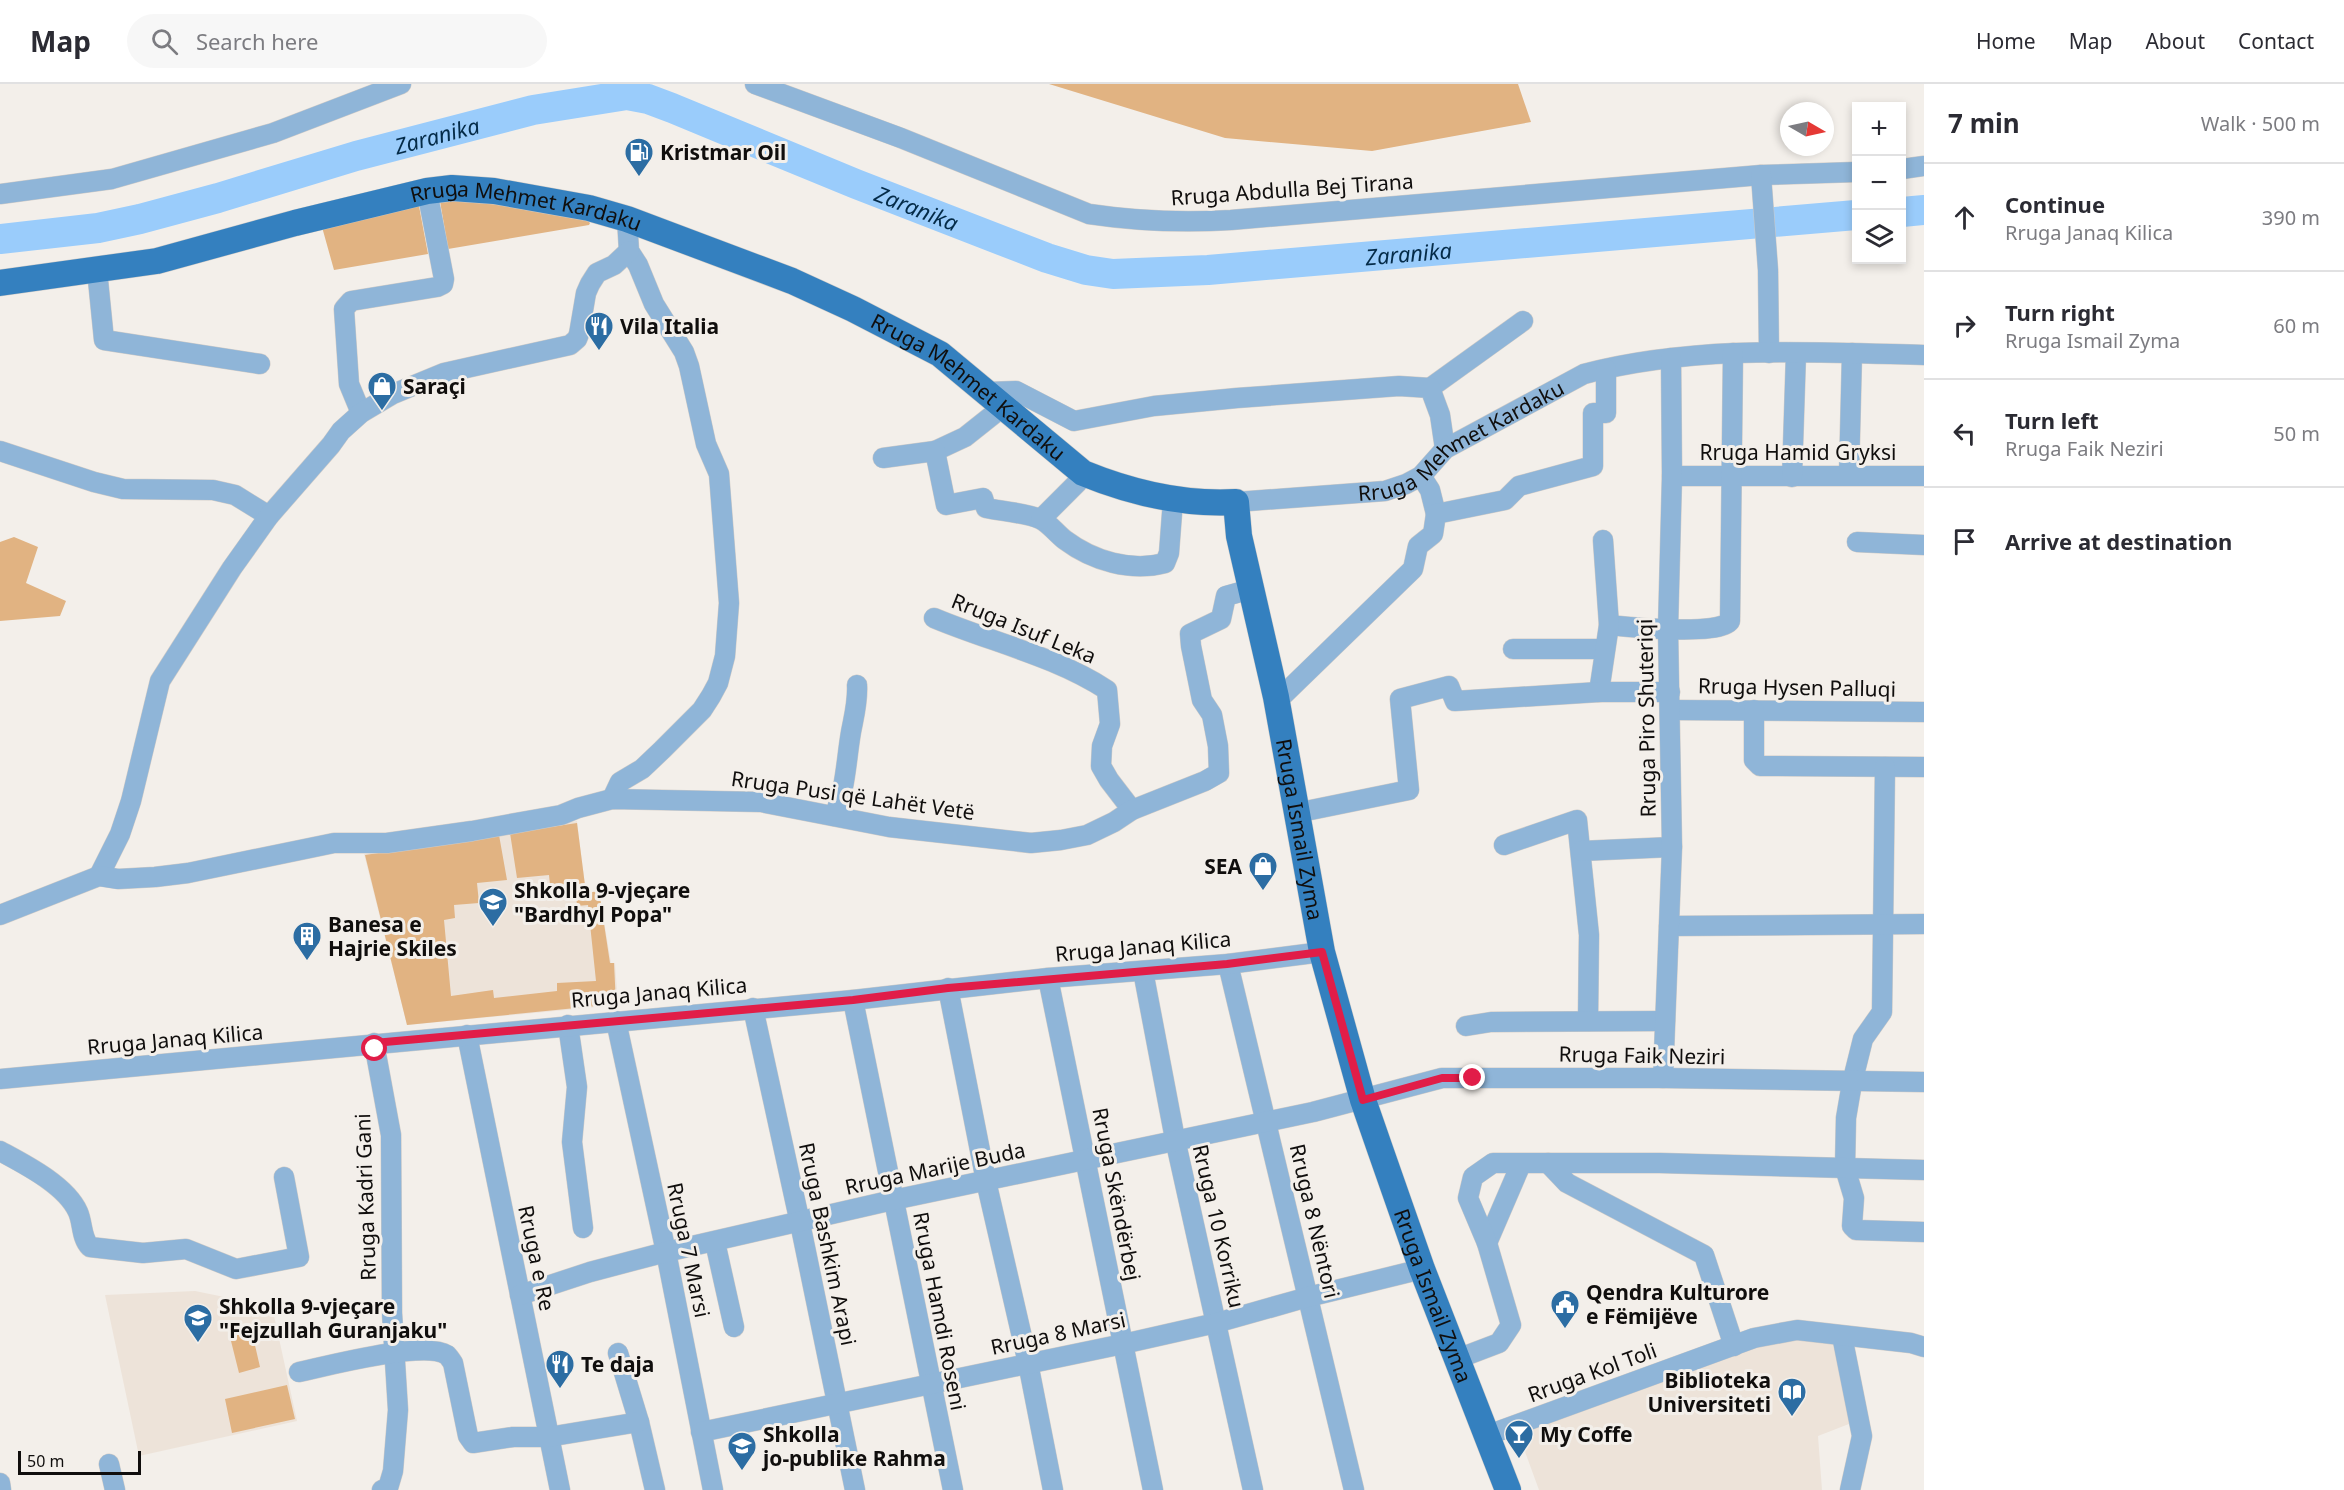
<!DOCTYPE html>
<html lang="en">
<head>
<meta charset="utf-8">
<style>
  body { margin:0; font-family:"Noto Sans",sans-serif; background:#f7f7f7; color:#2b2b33 }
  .controls { position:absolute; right:18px; top:18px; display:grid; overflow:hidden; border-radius:0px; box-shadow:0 3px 9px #0003 }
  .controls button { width:54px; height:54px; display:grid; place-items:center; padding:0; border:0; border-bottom:2px solid #e1e1e2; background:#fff; color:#2b2b33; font:30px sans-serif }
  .compass { position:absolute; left:1780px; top:18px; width:54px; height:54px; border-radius:50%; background:#fff; box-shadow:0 3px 9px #0003; rotate:99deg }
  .scale { position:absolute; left:18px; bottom:15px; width:123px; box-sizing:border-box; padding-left:6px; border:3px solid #100e0d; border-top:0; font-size:16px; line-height:21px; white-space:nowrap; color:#100e0d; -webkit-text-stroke:4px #f3efea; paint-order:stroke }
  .stop { position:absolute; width:18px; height:18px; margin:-14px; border:4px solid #e11d48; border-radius:50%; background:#fff }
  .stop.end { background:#e11d48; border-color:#fff; box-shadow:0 2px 6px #0008 }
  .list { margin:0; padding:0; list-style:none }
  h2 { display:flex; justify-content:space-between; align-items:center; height:78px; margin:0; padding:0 24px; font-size:26px }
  h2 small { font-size:20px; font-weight:400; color:#7c7c81 }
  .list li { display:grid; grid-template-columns:39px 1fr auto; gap:18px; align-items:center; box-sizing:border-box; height:108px; padding:0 24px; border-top:2px solid #e1e1e2 }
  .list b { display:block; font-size:22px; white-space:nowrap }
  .list p { margin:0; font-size:20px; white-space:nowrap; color:#7c7c81 }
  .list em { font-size:20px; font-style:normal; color:#7c7c81 }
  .icon { flex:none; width:33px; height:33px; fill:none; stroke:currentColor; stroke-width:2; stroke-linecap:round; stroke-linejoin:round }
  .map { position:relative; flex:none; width:1924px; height:1406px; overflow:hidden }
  header { display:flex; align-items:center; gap:36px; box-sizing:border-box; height:84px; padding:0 30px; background:#fff; border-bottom:2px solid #e1e1e2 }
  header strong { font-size:28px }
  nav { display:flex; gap:33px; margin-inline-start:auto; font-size:21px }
  .search { width:420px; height:54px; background:#f7f7f7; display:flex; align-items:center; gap:15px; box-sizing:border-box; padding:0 21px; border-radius:33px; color:#7c7c81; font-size:22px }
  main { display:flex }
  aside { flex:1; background:#fff }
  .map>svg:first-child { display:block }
  .built { fill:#ede3d9 }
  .green { fill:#e1b382 }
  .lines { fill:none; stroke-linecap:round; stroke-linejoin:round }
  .river { stroke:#9accfb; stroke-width:30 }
  .minor-casing { stroke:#cfcbc7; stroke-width:21 }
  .major-casing { stroke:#cfcbc7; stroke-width:27 }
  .minor { stroke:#8fb5d8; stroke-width:20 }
  .major { stroke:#3480bf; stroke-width:26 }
  .route { stroke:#e11d48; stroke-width:8 }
  .labels { text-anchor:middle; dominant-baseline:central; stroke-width:6; stroke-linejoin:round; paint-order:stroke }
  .poi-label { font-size:21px; font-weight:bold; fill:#100e0d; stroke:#f3efea; text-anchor:start }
  .street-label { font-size:21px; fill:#100e0d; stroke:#f3efea }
  .water-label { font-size:22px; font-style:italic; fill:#042b48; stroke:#f3efea }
</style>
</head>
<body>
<header>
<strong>Map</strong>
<div class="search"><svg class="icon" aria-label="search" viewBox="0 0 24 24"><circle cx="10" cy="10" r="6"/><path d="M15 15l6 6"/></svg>Search here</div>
<nav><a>Home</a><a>Map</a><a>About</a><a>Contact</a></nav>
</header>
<main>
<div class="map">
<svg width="1924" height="1406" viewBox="0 0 1924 1406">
  <rect width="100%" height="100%" fill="#f3efea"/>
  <path class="built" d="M 577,737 L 586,809 L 599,807 L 611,879 L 615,879 L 618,921 L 407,941 L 364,770 Z
    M 195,1207 L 239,1216 L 245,1229 L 273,1227 L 297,1337 L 139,1372 L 105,1211 Z
    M 1797,1250 L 1831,1254 L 1854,1338 L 1818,1352 L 1822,1406 L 1539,1406 L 1517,1346 L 1636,1302 Z"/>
  <path class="green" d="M 1049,0 L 1518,0 L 1531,38 L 1372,67 L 1225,54 Z
    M 440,117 C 482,111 545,128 587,136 L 590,139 L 589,141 L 448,165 Z
    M 419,122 L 428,170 L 334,186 L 322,143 Z
    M 14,453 L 38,463 L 26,499 L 66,517 L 60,532 L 0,537 L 0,458 Z
    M 577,739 L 586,809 L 599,807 L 610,879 L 614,879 L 616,920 L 407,941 L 365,771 L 499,751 L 507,796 L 477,799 L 479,819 L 454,821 L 455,834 L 444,836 L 451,912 L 493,906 L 494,914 L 557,907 L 557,899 L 596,897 L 588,821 L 577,822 L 576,809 L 551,811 L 549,791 L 517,794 L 510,749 Z
    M 251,1244 L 260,1283 L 239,1289 L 229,1249 Z
    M 287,1301 L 295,1335 L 232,1349 L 225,1315 Z"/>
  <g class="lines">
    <g class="river">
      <path d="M 1902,128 L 1924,126"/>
      <path id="s1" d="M 0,155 L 98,144 L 140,135 L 218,114 L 356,72 L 533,26 L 627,11 L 648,15 L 672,24 L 856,100 L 1047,174 L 1086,186 L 1113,190 L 1208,186 L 1856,131"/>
    </g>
    <g class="minor-casing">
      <g id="minor">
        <path d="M 755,0 L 901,54 L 1089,130 C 1136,137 1183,139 1231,136 L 1761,91 L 1856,88"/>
        <path d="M 1902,85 L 1924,82"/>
        <path d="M 1761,91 L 1768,186 L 1769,269"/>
        <path d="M 0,110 L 112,95 L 273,49 L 401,0"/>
        <path d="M 97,186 L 104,256 L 260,280"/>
        <path d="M 1430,304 L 1523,237"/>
        <path d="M 988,308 L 1016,307 L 1074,337 L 1154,322 L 1237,314 L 1399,302 L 1430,304 L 1440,331 L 1445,365"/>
        <path d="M 361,329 L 349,300 L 344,225 L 351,217 L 437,203 L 443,200 L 444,195 L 427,107"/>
        <path d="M 0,367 L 94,398 L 123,405 L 213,406 L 235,411 L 269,432"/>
        <path d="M 935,367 L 965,353 L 1004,322"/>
        <path d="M 883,374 L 935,367 L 946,421 L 983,414 L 986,424 C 1001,427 1026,429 1040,435 C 1049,439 1057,450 1065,456 C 1093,477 1131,488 1165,479 L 1169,469 L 1173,416"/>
        <path d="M 1849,391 L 1852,269"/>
        <path d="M 1421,392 L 1430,406 L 1436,430"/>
        <path d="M 1672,392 L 1924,392"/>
        <path d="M 1792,393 L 1796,269"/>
        <path id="s2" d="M 1236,418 L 1385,407 L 1406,400 L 1421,392 L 1445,365 L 1584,290 C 1694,261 1811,268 1924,271"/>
        <path d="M 1041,435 L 1077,399 L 1083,389"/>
        <path d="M 1857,458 L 1924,461"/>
        <path d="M 934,534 C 991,558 1055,572 1107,606 L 1110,640 L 1102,662 L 1101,682 L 1109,696 L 1132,726"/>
        <path d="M 1609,541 C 1630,543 1719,552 1730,537 L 1733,269"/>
        <path d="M 1513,565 L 1605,565"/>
        <path d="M 1599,608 L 1609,541 L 1603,456"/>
        <path d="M 1277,617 L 1413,485 L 1418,462 L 1433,450 L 1436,430 L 1505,416 L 1519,402 L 1593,382 L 1593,329 L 1606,329 L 1606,285"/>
        <path d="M 1670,626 L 1924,628"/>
        <path d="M 1754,626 L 1754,676 L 1760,682 L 1924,683"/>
        <path d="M 1885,683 L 1882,928 L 1863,955 L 1852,999 L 1846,1034 L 1845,1084 L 1854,1114 L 1852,1142 L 1856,1146 L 1924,1148"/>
        <path d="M 612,715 L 620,698 L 642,685 L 662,666 L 702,626 L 711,612 L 718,599 L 725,572 L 729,519 L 719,390 L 706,360 L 689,282 L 684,268 L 654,220 L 638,181 L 629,167 L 627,135"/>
        <path d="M 1296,729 L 1409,706 L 1400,615 L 1449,602 L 1455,617 L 1599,608 L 1670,608"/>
        <path d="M 834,732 C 846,705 846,677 851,648 C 854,632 858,618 857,601"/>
        <path d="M 1504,761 L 1577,736 L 1589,851 L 1588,937"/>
        <path d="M 1581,767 L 1672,763"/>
        <path d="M 99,792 L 120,750 L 131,717 L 160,597 L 232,484 L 269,432 L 331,361 L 341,347 L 361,329 L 393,310 L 444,289 L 570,261 L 577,255 L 579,250 L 586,209 L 590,200 L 597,189 L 614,181 L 629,167"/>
        <path d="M 0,831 L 99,792 L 118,795 L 155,793 L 188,789 L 334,759 L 387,759 L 472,747 L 561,731 L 578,724 L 612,715 L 761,718 L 889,743 L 1031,759 L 1061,756 L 1087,751 L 1114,738 L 1132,726 L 1205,697 L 1219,689 L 1218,662 L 1212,631 L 1202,616 L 1191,562 L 1190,550 L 1221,535 L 1226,512 L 1251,505"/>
        <path d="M 1669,842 L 1924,840"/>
        <path d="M 1228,880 L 1354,1406"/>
        <path d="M 1143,887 L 1175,1055 L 1253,1406"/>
        <path d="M 1048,894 L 1153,1406"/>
        <path d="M 948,904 L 986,1097 L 1028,1279 L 1053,1406"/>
        <path d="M 853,916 L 953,1406"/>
        <path d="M 753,924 L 800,1139 L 855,1406"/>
        <path d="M 616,937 L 666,1168 L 713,1406"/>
        <path d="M 568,941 L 577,1003 L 572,1058 L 583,1144"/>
        <path d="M 1466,942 L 1491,938 L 1665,937"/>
        <path d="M 467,951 L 560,1406"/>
        <path d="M 374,959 L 391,1051 L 392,1229 L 398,1326 L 393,1387 L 388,1404 L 382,1406"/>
        <path d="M 1663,994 L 1672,763 L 1668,545 L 1672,392 L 1671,274"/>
        <path d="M 0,995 L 853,916 L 1048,894 L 1228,880 L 1322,868"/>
        <path d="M 0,1067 C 24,1080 66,1101 78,1128 C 83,1139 81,1154 90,1163 L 143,1169 L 186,1165 L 236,1185 L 299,1173 L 284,1093"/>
        <path d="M 1548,1079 L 1567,1099 L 1704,1171 L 1734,1262"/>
        <path d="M 715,1158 L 734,1243"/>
        <path d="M 1487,1159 L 1521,1080"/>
        <path d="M 520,1211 L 590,1188 L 666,1168 L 893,1116 L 1313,1028 L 1442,994 L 1663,994 L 1924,998"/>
        <path d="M 1842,1252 L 1862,1352 L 1850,1406"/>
        <path d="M 618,1269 L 639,1338 L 655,1406"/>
        <path d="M 1457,1275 L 1499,1259 L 1511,1241 L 1487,1159 L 1468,1114 L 1473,1093 L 1493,1079 L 1660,1079 L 1924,1086"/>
        <path d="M 299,1288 C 327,1282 424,1256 447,1271 C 449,1273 451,1276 453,1279 L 468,1352 L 473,1359 L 513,1353 L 548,1353 L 639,1338"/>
        <path d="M 701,1348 L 1123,1260 L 1216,1239 L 1308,1213 L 1422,1185"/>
        <path d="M 1488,1351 L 1754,1254 L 1797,1246 L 1911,1259 L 1924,1263"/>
        <path d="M 109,1380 L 115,1406"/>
        <path d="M 0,1399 L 1,1406"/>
      </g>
    </g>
    <g class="major-casing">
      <g id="major">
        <path id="s3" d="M 0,199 L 157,177 L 295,139 L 427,107 L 452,104 L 494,107 L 589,124 L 627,135 L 792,197 L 853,225 L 940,270 L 1083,389 C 1132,409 1183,421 1236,418 L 1239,452 L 1276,613 L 1322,868 L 1363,1016 L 1380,1065 L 1422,1185 L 1508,1406"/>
      </g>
    </g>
    <use href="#minor" class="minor"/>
    <use href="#major" class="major"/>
  </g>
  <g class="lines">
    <path class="route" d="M 375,965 L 374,959 L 853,916 L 948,904 L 1227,880 L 1322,868 L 1363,1016 L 1442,994 L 1473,994"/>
  </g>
  <defs>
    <g id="fuel-pin" transform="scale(1.5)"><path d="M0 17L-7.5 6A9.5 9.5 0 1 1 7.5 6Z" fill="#2c6da3" stroke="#f3efea"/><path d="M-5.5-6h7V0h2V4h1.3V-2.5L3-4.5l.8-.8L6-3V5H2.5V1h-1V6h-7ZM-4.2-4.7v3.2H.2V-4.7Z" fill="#fff"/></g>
    <g id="restaurant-pin" transform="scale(1.5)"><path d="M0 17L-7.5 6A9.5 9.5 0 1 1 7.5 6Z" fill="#2c6da3" stroke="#f3efea"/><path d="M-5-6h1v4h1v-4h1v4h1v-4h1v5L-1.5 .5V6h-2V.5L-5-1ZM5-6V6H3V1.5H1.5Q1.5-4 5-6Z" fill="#fff"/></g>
    <g id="shop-pin" transform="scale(1.5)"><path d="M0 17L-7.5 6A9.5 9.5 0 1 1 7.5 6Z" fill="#2c6da3" stroke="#f3efea"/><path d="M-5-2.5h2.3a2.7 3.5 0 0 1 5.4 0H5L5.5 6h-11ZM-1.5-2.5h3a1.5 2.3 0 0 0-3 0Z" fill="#fff"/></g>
    <g id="school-pin" transform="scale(1.5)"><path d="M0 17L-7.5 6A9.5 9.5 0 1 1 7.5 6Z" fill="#2c6da3" stroke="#f3efea"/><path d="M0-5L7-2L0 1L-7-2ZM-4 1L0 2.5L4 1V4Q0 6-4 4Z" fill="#fff"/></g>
    <g id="building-pin" transform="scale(1.5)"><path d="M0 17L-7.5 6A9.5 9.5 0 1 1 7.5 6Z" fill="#2c6da3" stroke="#f3efea"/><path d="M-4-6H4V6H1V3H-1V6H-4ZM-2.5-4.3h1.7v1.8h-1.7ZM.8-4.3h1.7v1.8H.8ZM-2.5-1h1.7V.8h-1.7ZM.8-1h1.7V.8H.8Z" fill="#fff"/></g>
    <g id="civic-pin" transform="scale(1.5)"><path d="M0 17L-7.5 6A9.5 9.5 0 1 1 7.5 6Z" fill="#2c6da3" stroke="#f3efea"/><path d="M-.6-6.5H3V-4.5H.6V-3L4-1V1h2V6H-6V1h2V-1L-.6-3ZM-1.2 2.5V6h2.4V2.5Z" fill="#fff"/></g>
    <g id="library-pin" transform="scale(1.5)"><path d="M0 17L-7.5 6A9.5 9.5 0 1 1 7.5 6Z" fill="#2c6da3" stroke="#f3efea"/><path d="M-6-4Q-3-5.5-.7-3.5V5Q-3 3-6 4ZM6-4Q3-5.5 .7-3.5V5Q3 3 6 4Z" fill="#fff"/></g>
    <g id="bar-pin" transform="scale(1.5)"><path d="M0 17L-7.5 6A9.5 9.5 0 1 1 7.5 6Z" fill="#2c6da3" stroke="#f3efea"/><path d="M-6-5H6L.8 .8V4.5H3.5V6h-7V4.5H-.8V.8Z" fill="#fff"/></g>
  </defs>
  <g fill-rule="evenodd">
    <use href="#fuel-pin" x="639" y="68"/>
    <use href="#restaurant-pin" x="599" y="242"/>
    <use href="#shop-pin" x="382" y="302"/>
    <use href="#shop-pin" x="1263" y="782"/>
    <use href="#school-pin" x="493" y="818"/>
    <use href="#building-pin" x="307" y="852"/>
    <use href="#civic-pin" x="1565" y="1220"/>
    <use href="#school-pin" x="198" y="1234"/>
    <use href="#restaurant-pin" x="560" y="1280"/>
    <use href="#library-pin" x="1792" y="1308"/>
    <use href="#bar-pin" x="1519" y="1350"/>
    <use href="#school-pin" x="742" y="1362"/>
  </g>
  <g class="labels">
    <g class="poi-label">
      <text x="660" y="68">Kristmar Oil</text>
      <text x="620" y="242">Vila Italia</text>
      <text x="403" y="302">Saraçi</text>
      <text x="1242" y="782" text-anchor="end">SEA</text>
      <text x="514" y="806">Shkolla 9-vjeçare<tspan x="514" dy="24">"Bardhyl Popa"</tspan></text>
      <text x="328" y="840">Banesa e<tspan x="328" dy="24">Hajrie Skiles</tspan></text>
      <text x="1586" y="1208">Qendra Kulturore<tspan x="1586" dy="24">e Fëmijëve</tspan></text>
      <text x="219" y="1222">Shkolla 9-vjeçare<tspan x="219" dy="24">"Fejzullah Guranjaku"</tspan></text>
      <text x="581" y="1280">Te daja</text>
      <text x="1771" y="1296" text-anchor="end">Biblioteka<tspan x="1771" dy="24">Universiteti</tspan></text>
      <text x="763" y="1350">Shkolla<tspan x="763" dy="24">jo-publike Rahma</tspan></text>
      <text x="1540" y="1350">My Coffe</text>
    </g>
    <g class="street-label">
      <text transform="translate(1292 105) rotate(-4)">Rruga Abdulla Bej Tirana</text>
      <text stroke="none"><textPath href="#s3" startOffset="538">Rruga Mehmet Kardaku</textPath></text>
      <text stroke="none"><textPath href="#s3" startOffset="1024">Rruga Mehmet Kardaku</textPath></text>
      <text stroke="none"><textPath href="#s2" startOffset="240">Rruga Mehmet Kardaku</textPath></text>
      <text x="1798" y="368">Rruga Hamid Gryksi</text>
      <text transform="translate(1024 544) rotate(22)">Rruga Isuf Leka</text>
      <text transform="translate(1797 603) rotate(1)">Rruga Hysen Palluqi</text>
      <text transform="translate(1646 634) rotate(-91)">Rruga Piro Shuteriqi</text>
      <text transform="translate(853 711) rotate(8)">Rruga Pusi që Lahët Vetë</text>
      <text stroke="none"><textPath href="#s3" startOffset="1659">Rruga Ismail Zyma</textPath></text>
      <text transform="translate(1143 862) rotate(-5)">Rruga Janaq Kilica</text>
      <text transform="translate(659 908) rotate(-5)">Rruga Janaq Kilica</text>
      <text transform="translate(175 955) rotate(-5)">Rruga Janaq Kilica</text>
      <text transform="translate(1642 971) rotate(1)">Rruga Faik Neziri</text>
      <text transform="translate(935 1084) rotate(-12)">Rruga Marije Buda</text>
      <text transform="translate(1117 1110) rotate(79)">Rruga Skëndërbej</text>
      <text transform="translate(365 1113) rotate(-92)">Rruga Kadri Gani</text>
      <text transform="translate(1315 1137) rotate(77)">Rruga 8 Nëntori</text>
      <text transform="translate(1219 1142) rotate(77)">Rruga 10 Korriku</text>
      <text transform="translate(828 1160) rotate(78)">Rruga Bashkim Arapi</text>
      <text transform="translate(689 1166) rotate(78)">Rruga 7 Marsi</text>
      <text transform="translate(537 1174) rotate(78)">Rruga e Re</text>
      <text stroke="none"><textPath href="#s3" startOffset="2145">Rruga Ismail Zyma</textPath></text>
      <text transform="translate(940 1227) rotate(79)">Rruga Hamdi Roseni</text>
      <text transform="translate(1058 1249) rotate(-12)">Rruga 8 Marsi</text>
      <text transform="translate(1592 1288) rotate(-20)">Rruga Kol Toli</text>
    </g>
    <g class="water-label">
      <text stroke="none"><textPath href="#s1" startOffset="450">Zaranika</textPath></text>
      <text stroke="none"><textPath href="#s1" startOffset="956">Zaranika</textPath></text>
      <text stroke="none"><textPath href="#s1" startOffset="1460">Zaranika</textPath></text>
    </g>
  </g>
</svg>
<div class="controls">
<button>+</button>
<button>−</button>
<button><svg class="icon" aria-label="layers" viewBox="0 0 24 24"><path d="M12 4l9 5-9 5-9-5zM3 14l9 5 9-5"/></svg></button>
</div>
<svg class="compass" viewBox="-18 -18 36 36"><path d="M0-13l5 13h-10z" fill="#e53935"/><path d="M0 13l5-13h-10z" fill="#7c7c81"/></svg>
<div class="scale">50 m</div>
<div class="stop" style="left:375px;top:965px"></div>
<div class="stop end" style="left:1473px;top:994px"></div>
</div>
<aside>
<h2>7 min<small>Walk · 500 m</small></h2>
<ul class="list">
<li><svg class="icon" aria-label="ahead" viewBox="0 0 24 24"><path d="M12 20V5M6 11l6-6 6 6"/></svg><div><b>Continue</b><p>Rruga Janaq Kilica</p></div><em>390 m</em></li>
<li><svg class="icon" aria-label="right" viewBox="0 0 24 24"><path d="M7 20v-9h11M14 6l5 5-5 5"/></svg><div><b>Turn right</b><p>Rruga Ismail Zyma</p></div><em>60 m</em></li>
<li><svg class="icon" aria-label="left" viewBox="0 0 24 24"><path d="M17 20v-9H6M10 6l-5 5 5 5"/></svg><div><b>Turn left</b><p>Rruga Faik Neziri</p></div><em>50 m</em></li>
<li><svg class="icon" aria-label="arrive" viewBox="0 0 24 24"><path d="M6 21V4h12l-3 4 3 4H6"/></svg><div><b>Arrive at destination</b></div></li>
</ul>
</aside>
</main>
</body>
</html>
